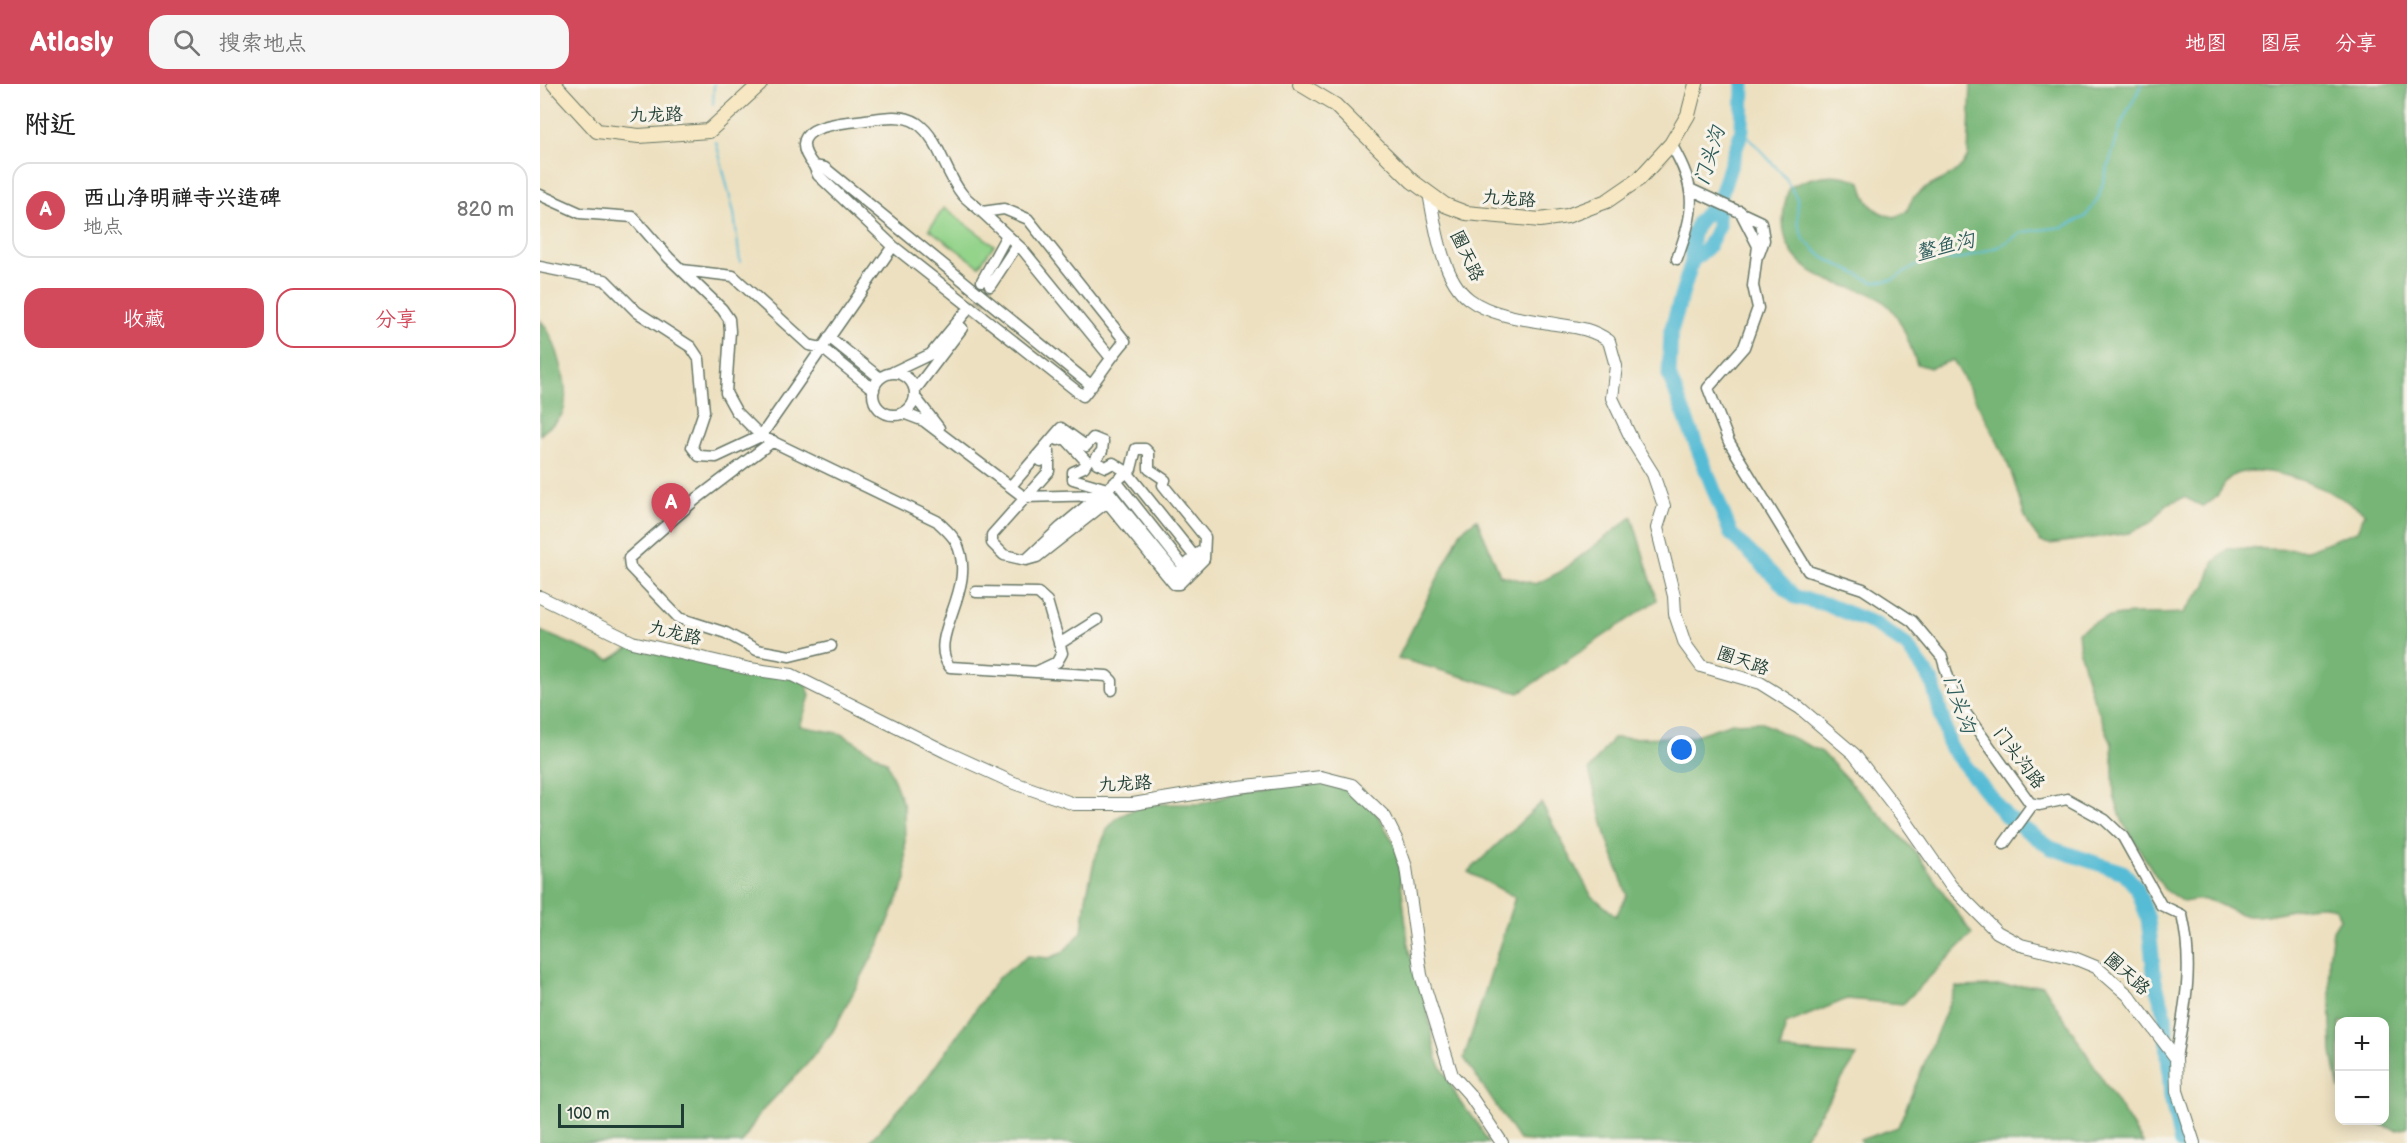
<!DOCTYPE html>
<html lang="zh">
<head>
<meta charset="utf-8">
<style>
  body { margin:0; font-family:"Balsamiq Sans","LXGW WenKai TC",sans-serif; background:#f6f6f6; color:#222 }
  .controls { position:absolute; right:18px; bottom:18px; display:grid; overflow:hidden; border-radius:12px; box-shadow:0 3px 15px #0003 }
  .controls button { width:54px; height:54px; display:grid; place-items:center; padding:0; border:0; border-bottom:2px solid #e0e0e0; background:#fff; color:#222; font:30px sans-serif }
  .scale { position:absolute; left:18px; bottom:15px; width:126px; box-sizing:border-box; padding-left:6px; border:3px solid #1f3d34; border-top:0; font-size:16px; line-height:21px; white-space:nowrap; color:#1f3d34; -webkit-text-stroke:4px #f7f3e8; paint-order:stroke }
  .you { position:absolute; left:1142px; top:666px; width:21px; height:21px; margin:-15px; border:4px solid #fff; border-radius:50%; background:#1a73e8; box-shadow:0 0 0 9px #1a73e833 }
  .badge { display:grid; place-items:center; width:39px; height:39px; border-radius:50%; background:#d1495b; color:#fff; font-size:20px; font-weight:700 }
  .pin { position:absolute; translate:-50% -50px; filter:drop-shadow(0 2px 3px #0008) }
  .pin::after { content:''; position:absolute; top:32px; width:21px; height:18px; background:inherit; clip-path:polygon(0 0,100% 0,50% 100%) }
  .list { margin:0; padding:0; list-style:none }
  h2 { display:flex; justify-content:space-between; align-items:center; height:78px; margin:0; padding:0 24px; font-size:26px }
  h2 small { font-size:20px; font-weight:400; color:#767676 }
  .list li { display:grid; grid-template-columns:39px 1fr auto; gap:18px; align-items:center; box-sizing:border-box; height:96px; margin:0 12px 12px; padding:0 12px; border:2px solid #e0e0e0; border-radius:18px }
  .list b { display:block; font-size:22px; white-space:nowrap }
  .list p { margin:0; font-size:20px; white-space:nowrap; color:#767676 }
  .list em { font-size:20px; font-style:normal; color:#767676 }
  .actions { display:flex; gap:12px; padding:18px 24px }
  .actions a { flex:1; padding:14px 0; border:2px solid #d1495b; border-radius:18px; text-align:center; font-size:21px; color:#d1495b }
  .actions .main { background:#d1495b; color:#fff }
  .icon { flex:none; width:33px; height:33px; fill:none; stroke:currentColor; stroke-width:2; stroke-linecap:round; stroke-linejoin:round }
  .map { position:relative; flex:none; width:1867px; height:1059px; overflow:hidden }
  header { display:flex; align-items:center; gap:36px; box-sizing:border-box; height:84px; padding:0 30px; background:#d1495b; color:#fff }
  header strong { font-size:28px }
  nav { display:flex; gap:33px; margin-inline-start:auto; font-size:21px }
  .search { width:420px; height:54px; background:#f6f6f6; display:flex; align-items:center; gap:15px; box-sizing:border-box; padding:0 21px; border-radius:18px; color:#767676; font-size:22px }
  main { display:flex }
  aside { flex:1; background:#fff }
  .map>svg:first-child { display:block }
  .green { fill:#93d38a; stroke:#59885f; stroke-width:1.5 }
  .forest { fill:#76b576; stroke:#4a7955; stroke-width:1.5 }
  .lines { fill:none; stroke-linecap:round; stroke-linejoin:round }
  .stream { stroke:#57bcd5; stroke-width:2 }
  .river { stroke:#57bcd5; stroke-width:15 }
  .minor-tunnel { stroke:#c4bfa4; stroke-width:10; stroke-dasharray:10 5; stroke-linecap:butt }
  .minor-casing { stroke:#677665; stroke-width:13 }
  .tertiary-casing { stroke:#677665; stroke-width:14 }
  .secondary-casing { stroke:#677665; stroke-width:16 }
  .minor { stroke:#fff; stroke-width:10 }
  .tertiary { stroke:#fff; stroke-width:12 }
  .secondary { stroke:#f7e8c3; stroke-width:14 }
  .labels { text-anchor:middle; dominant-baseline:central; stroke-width:6; stroke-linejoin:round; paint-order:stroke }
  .street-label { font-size:18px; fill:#1f3d34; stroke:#f7f3e8 }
  .water-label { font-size:20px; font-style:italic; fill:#2d5d5c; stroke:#f7f3e8 }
</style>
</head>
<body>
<header>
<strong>Atlasly</strong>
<div class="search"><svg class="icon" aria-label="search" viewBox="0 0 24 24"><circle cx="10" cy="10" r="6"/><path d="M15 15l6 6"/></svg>搜索地点</div>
<nav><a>地图</a><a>图层</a><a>分享</a></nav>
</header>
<main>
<aside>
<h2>附近<small></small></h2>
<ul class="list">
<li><span class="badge">A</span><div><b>西山净明禅寺兴造碑</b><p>地点</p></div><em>820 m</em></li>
</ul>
<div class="actions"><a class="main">收藏</a><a>分享</a></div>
</aside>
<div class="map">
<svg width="1867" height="1059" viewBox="0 0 1867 1059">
  <rect width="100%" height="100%" fill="#f7f3e8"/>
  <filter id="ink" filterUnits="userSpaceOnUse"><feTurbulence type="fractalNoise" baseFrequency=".0167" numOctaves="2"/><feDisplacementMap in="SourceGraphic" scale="12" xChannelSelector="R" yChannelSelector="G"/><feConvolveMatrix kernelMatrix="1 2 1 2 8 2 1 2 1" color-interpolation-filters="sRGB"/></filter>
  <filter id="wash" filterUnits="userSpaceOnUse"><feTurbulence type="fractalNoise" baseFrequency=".008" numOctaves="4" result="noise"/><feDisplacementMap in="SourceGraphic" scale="24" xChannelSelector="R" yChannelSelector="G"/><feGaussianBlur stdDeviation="1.35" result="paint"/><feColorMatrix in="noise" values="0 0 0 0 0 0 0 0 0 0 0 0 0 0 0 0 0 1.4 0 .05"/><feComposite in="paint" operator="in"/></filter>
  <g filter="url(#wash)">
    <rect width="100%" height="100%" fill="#ede0c0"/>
    <path class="green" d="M 404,124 L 454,161 L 439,182 L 389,145 Z"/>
    <path class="forest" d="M 1431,0 L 1867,0 L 1867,1044 L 1857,1046 L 1827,1037 L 1844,1036 L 1844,938 L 1800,938 L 1799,1006 L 1792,968 L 1789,875 L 1793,846 L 1800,835 L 1796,824 C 1766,816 1738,834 1709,832 C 1693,831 1681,818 1666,816 C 1659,814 1649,817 1643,818 L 1624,805 L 1583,739 L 1574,712 L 1572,660 L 1551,609 L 1540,569 L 1538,548 C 1573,523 1602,532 1643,529 L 1666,501 L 1673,479 L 1689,464 L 1767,466 L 1817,447 L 1825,429 C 1796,408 1735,379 1699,389 C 1685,392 1683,407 1674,415 C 1671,418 1666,420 1662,422 L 1644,413 L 1627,420 L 1612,438 L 1589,449 L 1510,460 L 1501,458 C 1480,435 1480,410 1469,383 C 1453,346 1433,311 1413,276 L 1390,284 L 1377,280 C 1369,261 1362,232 1345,219 C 1331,206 1315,206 1299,200 C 1250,184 1233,153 1249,104 C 1272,91 1296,86 1321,98 C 1325,118 1334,130 1355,133 L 1366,128 C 1369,123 1371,115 1375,112 C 1393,96 1417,95 1428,72 Z
      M 0,236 C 16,251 34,313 21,332 C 16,339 6,345 0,351 Z
      M 1092,433 L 1117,516 L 979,609 L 858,574 L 921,447 L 937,435 L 960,491 L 996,500 L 1020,488 Z
      M 0,547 L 70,576 L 90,563 L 265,595 L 270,612 L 260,642 L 302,650 L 347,678 L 364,723 L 366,795 L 340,858 L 293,947 L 267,980 L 219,1030 L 202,1059 L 0,1059 Z
      M 1220,638 L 1282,668 L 1377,770 L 1432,850 L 1363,920 L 1307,915 L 1246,940 L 1240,966 L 1317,972 L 1261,1059 L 1011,1059 L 979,1056 L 924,974 L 975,813 L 928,788 L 1001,719 L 1051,811 L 1076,832 L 1087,811 L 1067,754 L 1049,686 L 1073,654 L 1150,653 L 1192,639 Z
      M 767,695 L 822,705 L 857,764 L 869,867 L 886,920 L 897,975 L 920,1018 L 938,1040 L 948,1059 L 328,1059 L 384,998 L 458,894 L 488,872 L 509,874 L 522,869 L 542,848 L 546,814 L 555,774 L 568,744 L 578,733 L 605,720 L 661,720 L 696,709 Z
      M 1503,901 L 1603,1059 L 1321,1059 L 1320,1056 L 1358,1043 L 1416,903 Z"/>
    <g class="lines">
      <path class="stream" d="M 173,20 L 174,0
        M 1202,46 L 1245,93 L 1257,115 L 1258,140 L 1264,156 L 1284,174 L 1333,198 L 1352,196 L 1384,177 L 1421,175 L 1460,162 L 1483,148 L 1523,143 L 1545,133 L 1558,115 L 1582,38 L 1602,0
        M 176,58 L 194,129 L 200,178"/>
      <path class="river" d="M 1203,0 L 1202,46 L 1178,120 L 1178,143 L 1168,163 L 1152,177 L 1131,247 L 1129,291 L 1191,450 L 1255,513 L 1285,520 L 1335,540 L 1367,562 L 1392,597 L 1410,663 L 1466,732 L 1511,764 L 1583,788 L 1597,804 L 1608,835 L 1615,898 L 1625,930 L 1631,1012 L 1641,1059
        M 1152,177 C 1149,149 1155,136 1178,120"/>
    </g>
  </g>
  <g filter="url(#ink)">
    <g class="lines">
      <path class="minor-tunnel" d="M 430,233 L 450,202"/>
      <g class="minor-casing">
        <path id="minor" d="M 1131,60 C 1158,107 1155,125 1137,175
          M 274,82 C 243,44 291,40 318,37 C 336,35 360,28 377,39 C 399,54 405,89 422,110 C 427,116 436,122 442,128
          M 1152,106 L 1221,138 L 1224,156 L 1219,170
          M 0,111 L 40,129 L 93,133 L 129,174 L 182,225 L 189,235 L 190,247 L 186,309 L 196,327 L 221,352 L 397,437 C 403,443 412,450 416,458 C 440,505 385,553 410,583 L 567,592 L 572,597 L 572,606
          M 1200,127 L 1218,162 L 1213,202 L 1218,224 L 1204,263 L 1168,304 L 1189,358 L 1268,487 L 1323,505 L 1372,537 L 1402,573 L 1414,613 L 1490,719 L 1499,721 L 1527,715 L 1565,736 L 1583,753 L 1621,821 L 1642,831 C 1654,883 1645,922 1636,974
          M 0,183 L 65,196 L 97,228 L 151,263 L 159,275 L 164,327 L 152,363 L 159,372 L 176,373 L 221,352 L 353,162
          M 142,186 L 193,192 L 269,261 L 282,264 L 334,306
          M 442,197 L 467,151
          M 450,202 L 477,161
          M 289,253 L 340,294
          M 353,288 L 391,270 L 425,229
          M333 310a21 21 0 1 1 42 0a21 21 0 1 1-42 0Z
          M 552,302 L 285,84 L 274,82 L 278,91 L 353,162 L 543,312 C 558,294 570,274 585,257 L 488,135 L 464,125 L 442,128 L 483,166 L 571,274
          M 375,306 L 422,244
          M 375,313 L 399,344
          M 363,329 L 384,337 L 484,413 L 561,411 L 567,418 L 634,500 L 639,500 L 664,475 L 665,453 L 623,401 L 625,396 L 609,385 L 609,369 L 605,365 L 596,365 L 591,385 L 521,443 L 486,476 L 497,473 L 567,418
          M 518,356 L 525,354 L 547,378 L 544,383 L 533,388 L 533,395 L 567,405 L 636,490 L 660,468
          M 233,357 L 155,416 L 89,474 L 90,483 L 139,534 L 186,549 L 217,566 L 250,572 L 291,562
          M 576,397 L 644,483
          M 471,402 L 521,344 L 546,362 L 553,354 L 563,358 L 562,367 L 555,375 L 557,379 L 566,383 L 573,379 L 587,388 L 655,473
          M 486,476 L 464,471 L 452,459 L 452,451 L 509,387 L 509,368 L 501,377
          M 436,508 L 498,509 L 507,517 L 522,569 L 517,578 L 498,587
          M 519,560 L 557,536
          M 1464,760 L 1493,720"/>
      </g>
      <g class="tertiary-casing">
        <path id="tertiary" d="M 889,109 C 895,141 902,195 929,215 C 950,231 983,235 1009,239 C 1033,243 1049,243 1069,257 L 1076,282 L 1072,314 L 1093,358 L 1113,390 L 1124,422 L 1117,444 L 1134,512 L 1135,530 L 1145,560 L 1161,582 L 1220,599 L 1260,624 L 1314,670 L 1365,736 L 1411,802 L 1457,848 L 1481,861 L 1534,874 L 1556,883 L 1588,911 L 1636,974 L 1637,1007 L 1654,1059
          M 0,513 L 92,558 L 210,585 L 252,591 L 406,668 L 474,699 L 534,720 L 593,720 L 690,704 L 781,693 L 812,701 L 845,733 L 857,757 L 866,783 L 881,891 L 912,991 L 929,1010 L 962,1059"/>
      </g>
      <g class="secondary-casing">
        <path id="secondary" d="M 14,0 L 57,47 L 99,52 L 169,47 L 220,0
          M 760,0 L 795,21 L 872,97 L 905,121 L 926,129 L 1000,136 L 1027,132 L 1067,117 L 1099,95 L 1131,60 L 1148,31 L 1156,0"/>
      </g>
      <use href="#minor" class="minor"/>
      <use href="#tertiary" class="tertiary"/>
      <use href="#secondary" class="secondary"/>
    </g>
  </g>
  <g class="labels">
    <g class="street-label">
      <text transform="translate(116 31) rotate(-1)">九龙路</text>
      <text transform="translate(969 115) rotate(4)">九龙路</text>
      <text transform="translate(927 172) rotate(65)">圈天路</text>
      <text transform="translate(135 549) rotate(13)">九龙路</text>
      <text transform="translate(1203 577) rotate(19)">圈天路</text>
      <text transform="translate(1479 674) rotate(53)">门头沟路</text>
      <text transform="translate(585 700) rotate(-3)">九龙路</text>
      <text transform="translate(1587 890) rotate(42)">圈天路</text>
    </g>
    <g class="water-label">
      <text transform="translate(1170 72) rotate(-73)">门头沟</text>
      <text transform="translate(1405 163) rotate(-14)">鳌鱼沟</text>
      <text transform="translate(1419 620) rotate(72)">门头沟</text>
    </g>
  </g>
</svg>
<div class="controls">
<button>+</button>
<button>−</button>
</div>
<div class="scale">100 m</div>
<div class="you"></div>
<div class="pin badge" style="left:131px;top:449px">A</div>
</div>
</main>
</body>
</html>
